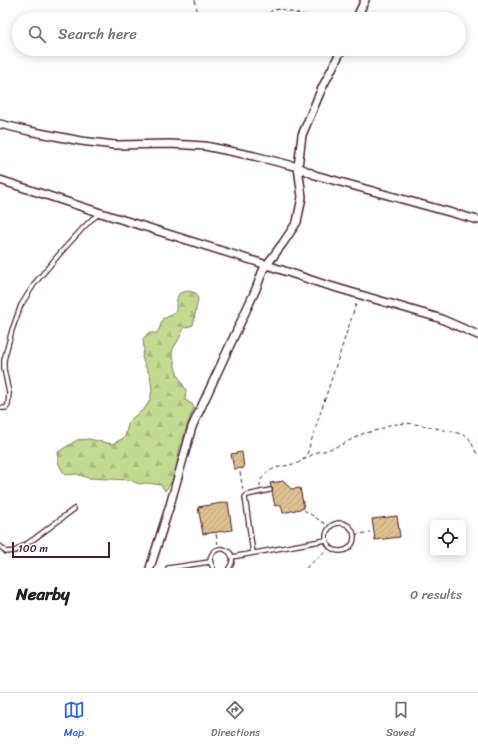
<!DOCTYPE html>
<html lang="en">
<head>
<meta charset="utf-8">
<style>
  body { margin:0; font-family:Sriracha,sans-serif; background:#f2f2f2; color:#202124 }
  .controls { position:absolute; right:12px; bottom:12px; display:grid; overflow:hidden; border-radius:6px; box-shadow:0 2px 10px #0003 }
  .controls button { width:36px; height:36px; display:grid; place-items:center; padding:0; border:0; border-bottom:1px solid #e0e0e0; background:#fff; color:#202124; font:20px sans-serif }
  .scale { position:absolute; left:12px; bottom:10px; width:98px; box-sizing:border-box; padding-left:4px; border:2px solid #4a1f2b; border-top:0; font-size:11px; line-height:14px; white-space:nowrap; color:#4a1f2b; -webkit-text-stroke:3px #fff; paint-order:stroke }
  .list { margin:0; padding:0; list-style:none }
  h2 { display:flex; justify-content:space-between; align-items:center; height:52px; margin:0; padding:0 16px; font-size:17px }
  h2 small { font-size:13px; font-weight:400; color:#757577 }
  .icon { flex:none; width:22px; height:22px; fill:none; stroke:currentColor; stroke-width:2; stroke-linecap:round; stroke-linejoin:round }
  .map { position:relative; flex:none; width:478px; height:568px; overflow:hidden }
  .search { position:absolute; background:#fff; box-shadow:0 2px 10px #0003; left:12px; right:12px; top:12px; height:44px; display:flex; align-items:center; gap:10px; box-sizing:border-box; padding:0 14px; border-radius:22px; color:#757577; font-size:15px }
  .sheet { height:124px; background:#fff }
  nav { display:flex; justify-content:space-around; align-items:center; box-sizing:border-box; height:56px; border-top:1px solid #e0e0e0; background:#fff; font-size:11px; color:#757577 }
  nav a { display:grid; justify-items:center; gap:2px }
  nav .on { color:#2563eb }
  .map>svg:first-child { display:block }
  .forest { fill:url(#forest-firs); stroke:#867c5e }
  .building { fill:url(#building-hatch); stroke:#4a1f2b }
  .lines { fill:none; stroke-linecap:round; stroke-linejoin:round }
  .lane-casing { stroke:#4a1f2b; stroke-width:6 }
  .street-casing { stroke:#4a1f2b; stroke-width:10 }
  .path { stroke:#4a1f2b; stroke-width:1; stroke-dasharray:4 3; stroke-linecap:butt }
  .lane { stroke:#fff; stroke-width:3.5 }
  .street { stroke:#fff; stroke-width:7 }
</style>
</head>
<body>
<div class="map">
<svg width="478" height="568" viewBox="0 0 478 568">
  <defs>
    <pattern id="forest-firs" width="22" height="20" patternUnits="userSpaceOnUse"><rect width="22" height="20" fill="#c3da91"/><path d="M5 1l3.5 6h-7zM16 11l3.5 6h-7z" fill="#a9bb7d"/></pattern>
    <pattern id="building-hatch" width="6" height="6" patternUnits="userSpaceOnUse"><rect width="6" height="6" fill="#ddc191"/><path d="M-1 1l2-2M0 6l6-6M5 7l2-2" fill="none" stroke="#bfa57d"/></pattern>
  </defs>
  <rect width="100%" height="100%" fill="#fff"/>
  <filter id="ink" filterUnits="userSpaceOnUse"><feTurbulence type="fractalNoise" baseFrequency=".025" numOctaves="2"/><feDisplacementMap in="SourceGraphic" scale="8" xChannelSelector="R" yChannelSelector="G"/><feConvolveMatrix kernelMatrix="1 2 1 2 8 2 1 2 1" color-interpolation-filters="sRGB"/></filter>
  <g filter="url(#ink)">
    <path class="forest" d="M 188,291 L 196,293 L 198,299 L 193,325 L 184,328 L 179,339 L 173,349 L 172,354 L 175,363 L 175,367 L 178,376 L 186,390 L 185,400 L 192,404 L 194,408 L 188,423 L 179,451 L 175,477 L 165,491 L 161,485 L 146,483 L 139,484 L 130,480 L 88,478 L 77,474 L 66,475 L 63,472 L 58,462 L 58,452 L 77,440 L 89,439 L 112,444 L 120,440 L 125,437 L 128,424 L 130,420 L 145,408 L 150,400 L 152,390 L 150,375 L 145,366 L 142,357 L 144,350 L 143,339 L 148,333 L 157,333 L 160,327 L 163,318 L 166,318 L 176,311 L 176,304 L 178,295 L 180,293 Z"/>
    <path class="building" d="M 242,452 L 244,468 L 234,469 L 231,454 Z
      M 284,481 L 291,489 L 300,488 L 304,508 L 283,513 L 281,505 L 275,506 L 272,492 L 273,490 L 271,487 L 270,483 Z
      M 228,502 L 232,530 L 203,534 L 198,507 Z
      M 397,516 L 400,537 L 375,540 L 372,519 Z"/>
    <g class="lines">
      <g class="lane-casing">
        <path id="lane" d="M 0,408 L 6,408 L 8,405 L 9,393 L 4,369 L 4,360 L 12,330 L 21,305 L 35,283 L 62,251 L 83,228 L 92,219 L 101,213
          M326 537a14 14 0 1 1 28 0a14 14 0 1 1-28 0Z
          M 0,546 L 6,552 L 15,551 L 34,539 L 74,509
          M 253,553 L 245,497 L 247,495 L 270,490
          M 232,557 L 326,540
          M 168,568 L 210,562
          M 213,568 C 211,564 209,560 211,556 C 217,541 241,552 229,568"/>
      </g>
      <g class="street-casing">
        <path id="street" d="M 356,19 L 365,0
          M 0,124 L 29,131 L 81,141 L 115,145 L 170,144 L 205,146 L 254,156 L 298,167 L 315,175 L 351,185 L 478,220
          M 0,180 L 101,213 L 267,265 L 320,283 L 439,318 L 478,335
          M 150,568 L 170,505 L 192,427 L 256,289 L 263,270 L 283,243 L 297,222 L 302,197 L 298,167 L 302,135 L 322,88 L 342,49"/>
      </g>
      <path class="path" d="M 195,0 L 199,19
        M 266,19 L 272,10 L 281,9 L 302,15 L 319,17 L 333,17 L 344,19
        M 303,460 L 307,454 L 357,301
        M 240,472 L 243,491
        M 260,487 L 260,481 L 266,473 L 275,468 L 298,463 L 317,452 L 324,451 L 341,445 L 362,434 L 382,429 L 389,425 L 406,423 L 422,425 L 466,435 L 469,438 L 478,456
        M 304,510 L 330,527
        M 216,534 L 218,544
        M 355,535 L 370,532
        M 306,568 L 330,547"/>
      <use href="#lane" class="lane"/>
      <use href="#street" class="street"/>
    </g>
  </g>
</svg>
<div class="controls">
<button><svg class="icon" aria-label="locate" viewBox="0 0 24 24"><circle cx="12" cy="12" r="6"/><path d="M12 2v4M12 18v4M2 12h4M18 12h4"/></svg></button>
</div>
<div class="scale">100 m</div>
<div class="search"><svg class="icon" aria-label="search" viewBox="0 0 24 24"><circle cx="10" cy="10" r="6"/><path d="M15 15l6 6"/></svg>Search here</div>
</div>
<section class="sheet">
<h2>Nearby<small>0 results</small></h2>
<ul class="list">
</ul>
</section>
<nav>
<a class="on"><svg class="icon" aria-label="map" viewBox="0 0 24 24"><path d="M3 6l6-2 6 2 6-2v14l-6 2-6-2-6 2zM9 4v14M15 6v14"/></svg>Map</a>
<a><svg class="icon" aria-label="directions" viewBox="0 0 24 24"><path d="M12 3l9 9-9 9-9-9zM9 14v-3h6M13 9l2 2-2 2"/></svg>Directions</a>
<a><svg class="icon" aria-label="saved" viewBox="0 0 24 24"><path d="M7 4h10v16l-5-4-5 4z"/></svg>Saved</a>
</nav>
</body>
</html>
